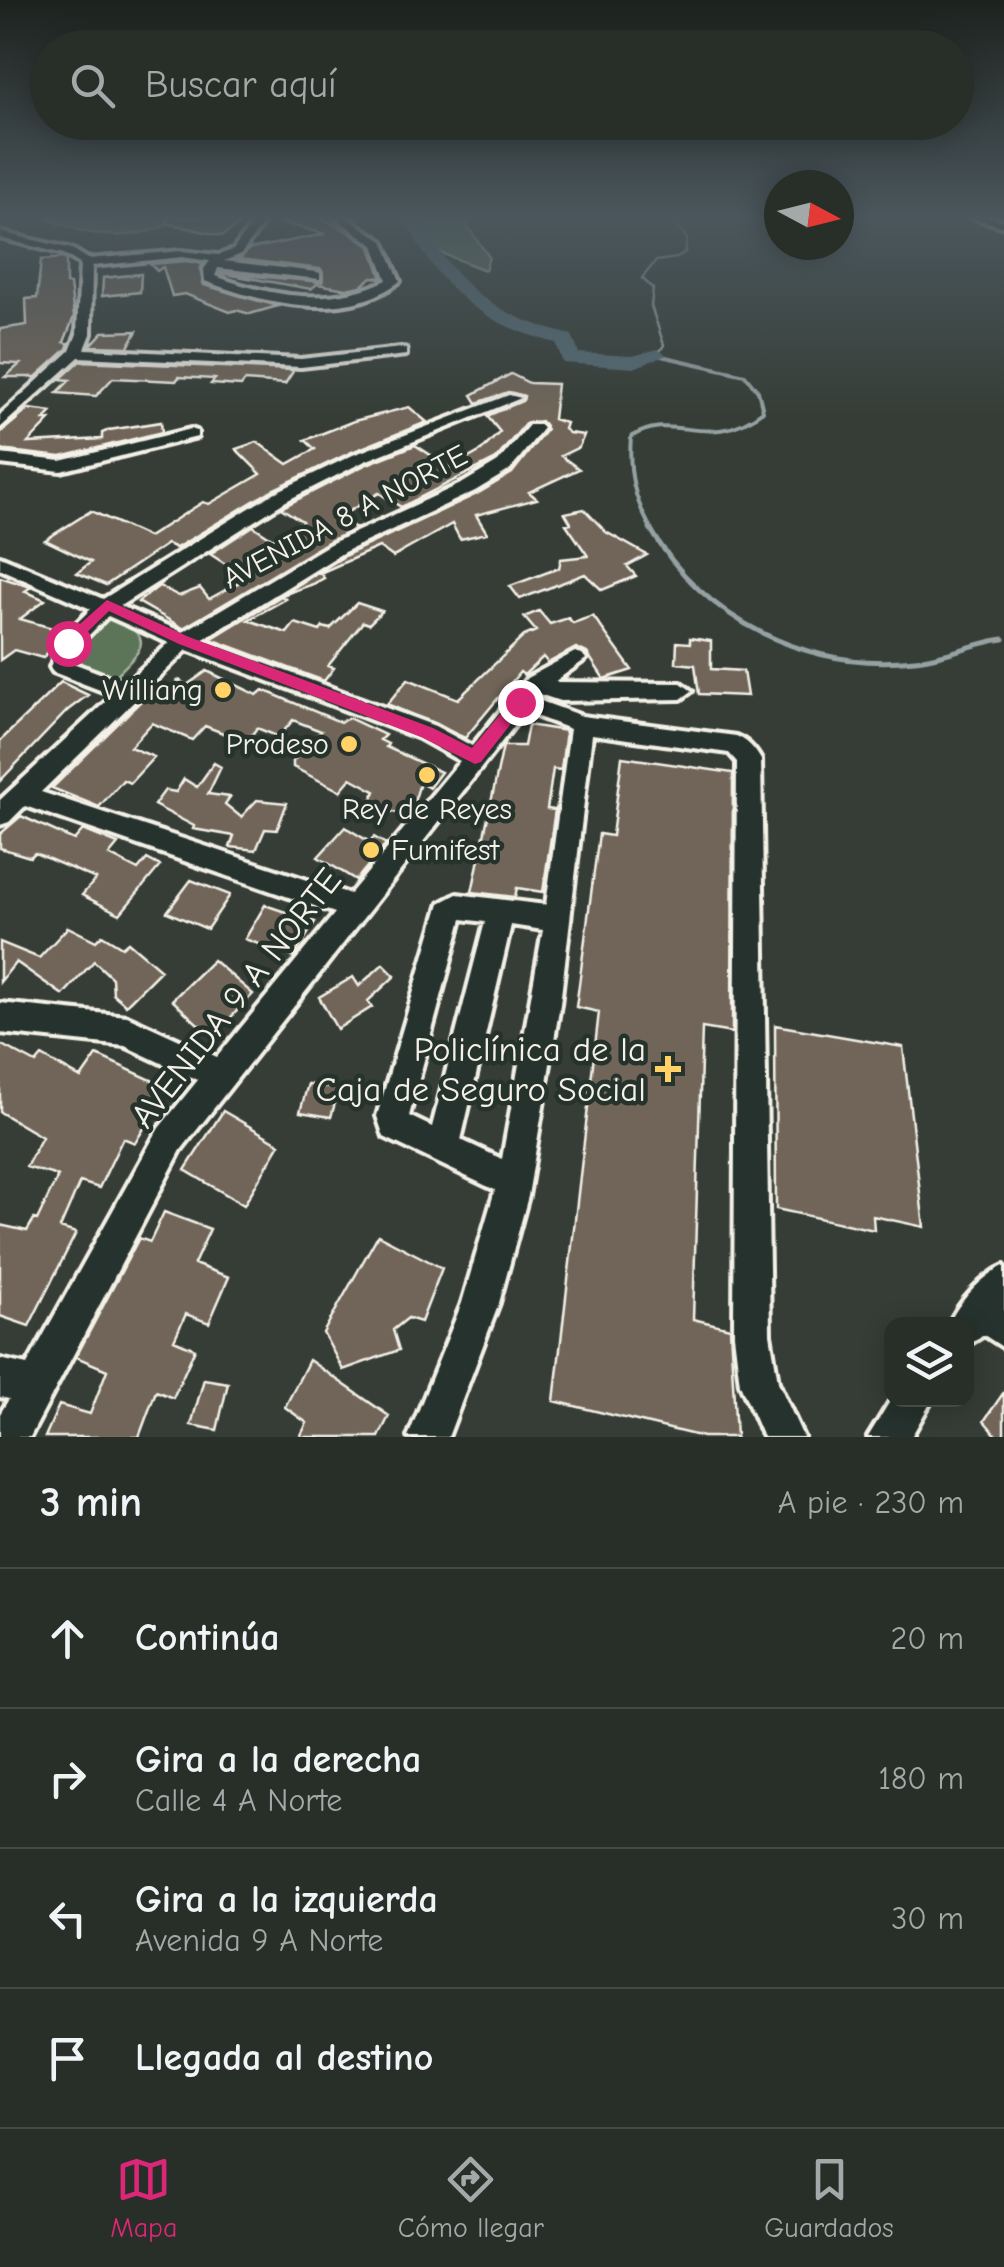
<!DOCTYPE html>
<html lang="es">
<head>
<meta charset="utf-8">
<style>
  body { margin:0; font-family:"Comic Neue",sans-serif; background:#303630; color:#f1f3f6 }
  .controls { position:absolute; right:30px; bottom:30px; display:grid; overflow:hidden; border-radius:20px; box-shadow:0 5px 25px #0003 }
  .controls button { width:90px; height:90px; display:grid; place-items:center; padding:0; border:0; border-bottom:2px solid #444a45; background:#282e28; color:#f1f3f6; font:50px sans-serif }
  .compass { position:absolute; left:764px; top:170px; width:90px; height:90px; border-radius:50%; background:#282e28; box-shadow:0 5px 25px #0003; rotate:97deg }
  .stop { position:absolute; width:30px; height:30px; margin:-22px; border:8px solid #db2777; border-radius:50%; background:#fff }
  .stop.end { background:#db2777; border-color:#fff; box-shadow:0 2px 10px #0008 }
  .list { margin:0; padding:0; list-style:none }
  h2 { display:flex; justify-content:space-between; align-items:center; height:130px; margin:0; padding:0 40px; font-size:42px }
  h2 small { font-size:32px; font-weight:400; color:#a5a8a8 }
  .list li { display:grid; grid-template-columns:65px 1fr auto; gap:30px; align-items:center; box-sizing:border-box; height:140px; padding:0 40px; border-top:2px solid #444a45 }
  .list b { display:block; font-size:38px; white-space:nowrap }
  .list p { margin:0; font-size:32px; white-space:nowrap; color:#a5a8a8 }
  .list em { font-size:32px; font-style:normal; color:#a5a8a8 }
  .icon { flex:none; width:55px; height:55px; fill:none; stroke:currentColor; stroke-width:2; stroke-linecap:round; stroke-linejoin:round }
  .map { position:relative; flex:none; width:1004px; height:1437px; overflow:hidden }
  .search { position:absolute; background:#282e28; box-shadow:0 5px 25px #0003; left:30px; right:30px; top:30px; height:110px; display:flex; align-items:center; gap:25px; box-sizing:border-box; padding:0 35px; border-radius:55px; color:#a5a8a8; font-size:38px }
  .sheet { height:690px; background:#282e28 }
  nav { display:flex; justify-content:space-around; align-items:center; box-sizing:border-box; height:140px; border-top:2px solid #444a45; background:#282e28; font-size:28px; color:#a5a8a8 }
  nav a { display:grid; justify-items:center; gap:5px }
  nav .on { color:#db2777 }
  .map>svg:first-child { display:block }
  .green { fill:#5c7458; stroke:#a8b2a0; stroke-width:2.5 }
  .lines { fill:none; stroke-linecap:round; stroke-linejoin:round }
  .stream-far2 { stroke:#95a1a2; stroke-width:2.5 }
  .stream-far1 { stroke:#95a1a2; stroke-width:4 }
  .stream { stroke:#95a1a2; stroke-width:5 }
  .river { fill:#556b73; fill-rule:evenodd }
  .building { fill:#6f6558; stroke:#f4f1e8; stroke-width:2.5 }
  .minor-casing { stroke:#f4f1e8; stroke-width:8 }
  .minor { fill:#26332d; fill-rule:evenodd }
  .route { fill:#db2777 }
  .poi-dot { fill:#ffd166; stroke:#26332d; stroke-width:4 }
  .labels { text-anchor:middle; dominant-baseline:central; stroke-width:9; stroke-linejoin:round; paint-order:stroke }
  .street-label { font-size:30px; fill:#f4f1e8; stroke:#26332d }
  .poi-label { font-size:30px; fill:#f4f1e8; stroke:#26332d; text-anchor:end }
  .near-street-label { font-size:35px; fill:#f4f1e8; stroke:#26332d }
  .near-poi-label { font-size:35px; fill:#f4f1e8; stroke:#26332d; text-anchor:end }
</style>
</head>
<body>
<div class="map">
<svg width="1004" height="1437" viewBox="0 0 1004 1437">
  <rect width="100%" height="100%" fill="#353d36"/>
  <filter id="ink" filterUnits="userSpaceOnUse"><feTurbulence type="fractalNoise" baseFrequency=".01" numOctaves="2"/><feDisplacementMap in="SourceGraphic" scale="20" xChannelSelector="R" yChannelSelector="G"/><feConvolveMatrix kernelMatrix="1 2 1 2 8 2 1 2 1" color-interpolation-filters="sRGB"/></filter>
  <g filter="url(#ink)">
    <path class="green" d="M 43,217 L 185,217 C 132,244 95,239 43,217 Z
      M 413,217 L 461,217 L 489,257 L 485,270 L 433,250 Z
      M 104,613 C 154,638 150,643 111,680 L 71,656 L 74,639 Z"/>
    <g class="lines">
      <path class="stream-far2" d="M 658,354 L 664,345 L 651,306 L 653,289 L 642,278 L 656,261 L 677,258 L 685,252 L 687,238 L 668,217"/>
      <path class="stream-far1" d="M 652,530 C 634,500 628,471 631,437 C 676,409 707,454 763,411 L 758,391 L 745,375 L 657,355 L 659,352"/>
      <path class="stream" d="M 650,528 C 703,620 808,672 915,660 C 946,657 974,643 1004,639"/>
      <path class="river" d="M 101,217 L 189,217 L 181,222 L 116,228 Z
        M 404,217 L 420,217 C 455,287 495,316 572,335 L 579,353 L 633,356 L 657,349 L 667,355 L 634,368 L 563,363 L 556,343 C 479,323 438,288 404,217 Z"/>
    </g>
    <path class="building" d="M 168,217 L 252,217 L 222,236 L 167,223 Z
      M 279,217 L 319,217 L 347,231 L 371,247 L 382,278 L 372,277 L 361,286 L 346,289 L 317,284 L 311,289 L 220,273 L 322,282 L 321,269 L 239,259 L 249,249 L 325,234 L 279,222 Z
      M 63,258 L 66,260 L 66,284 L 70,284 L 74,317 L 64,342 L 69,343 L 67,349 L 36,377 L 5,377 L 20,364 L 0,363 L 0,329 L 27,325 L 26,299 L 37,298 L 41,260 Z
      M 186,261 L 203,264 L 200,269 L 204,285 L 278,306 L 250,314 L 236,310 L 230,312 L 185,294 L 172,296 L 163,267 L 157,271 L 150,264 Z
      M 141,274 L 140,292 L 102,296 L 103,278 Z
      M 137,331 L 128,347 L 90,346 L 103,332 Z
      M 80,361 L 294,370 L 285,384 L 245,381 L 241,386 L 211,384 L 215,379 L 179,377 L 176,381 L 113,378 L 96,396 L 57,393 L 70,380 L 60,379 Z
      M 511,374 L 529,383 L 557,384 L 553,419 L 566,423 L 564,429 L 569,433 L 584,435 L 579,447 L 561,456 L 579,469 L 529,492 L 537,499 L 476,515 L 487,533 L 460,539 L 452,524 L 393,557 L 379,547 L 320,573 L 324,578 L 313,584 L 282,595 L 346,555 L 477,494 L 512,473 L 546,430 L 541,421 L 526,423 L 496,459 L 401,507 L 379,493 L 338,518 L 356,528 L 183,628 L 138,602 L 159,586 L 179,596 L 200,588 L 209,599 L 247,578 L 210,554 L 253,526 L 273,539 L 302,521 L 281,508 L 367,464 L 415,445 L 451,468 L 481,451 L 500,432 L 487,416 L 522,401 L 524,396 L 508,392 L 477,403 L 472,395 Z
      M 409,407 L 427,422 L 352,452 L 272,490 L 176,548 L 167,544 L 106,585 L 77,573 L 91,562 L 45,540 L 91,511 L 148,537 L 203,502 L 209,504 L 261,474 L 236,449 L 257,442 L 288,464 L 315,449 L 305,440 L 354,421 Z
      M 29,409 L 52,412 L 44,420 L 50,420 L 28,443 L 102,439 L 102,433 L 109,430 L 161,422 L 162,432 L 61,457 L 0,450 L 0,433 Z
      M 584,509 L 606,532 L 647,555 L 627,566 L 636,576 L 602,590 L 585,574 L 520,599 L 510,586 L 559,568 L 561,559 L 588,556 L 566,524 L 571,523 L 565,513 Z
      M 0,577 L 31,587 L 25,591 L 45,600 L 20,619 L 63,631 L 43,658 L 14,650 L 0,660 Z
      M 281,596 L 286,599 L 248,620 L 287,633 L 295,623 L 320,631 L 323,627 L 330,629 L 357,603 L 382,611 L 369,624 L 363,622 L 328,666 L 334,668 L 324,681 L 211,639 Z
      M 539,611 L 550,624 L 568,618 L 573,623 L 593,616 L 632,670 L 604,679 L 587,653 L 576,648 L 548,663 L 543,657 L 524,675 L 520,672 L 465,738 L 387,704 L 408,679 L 458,699 L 524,636 L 536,631 L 524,617 Z
      M 690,638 L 711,641 L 711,669 L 743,671 L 747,696 L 699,694 L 695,665 L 676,663 L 677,642 L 690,643 Z
      M 207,671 L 257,695 L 263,690 L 340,722 L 349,718 L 385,735 L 380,740 L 388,744 L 386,747 L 441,772 L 429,788 L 420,783 L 410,815 L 369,808 L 375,791 L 351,778 L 340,791 L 293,767 L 293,761 L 321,731 L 293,720 L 279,737 L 257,728 L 246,742 L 205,726 L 192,740 L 152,723 L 130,747 L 154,757 L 130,783 L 123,780 L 99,807 L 52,788 L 150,692 L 159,695 L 179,680 L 187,685 Z
      M 61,682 L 88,695 L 68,710 L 0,781 L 0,741 Z
      M 528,725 L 566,731 L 561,770 L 553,769 L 547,809 L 555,810 L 543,892 L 517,888 L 515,897 L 472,892 L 503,746 L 524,746 Z
      M 622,757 L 733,773 L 732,1033 L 702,1028 L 693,1319 L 730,1328 L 736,1437 L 703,1437 L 554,1401 L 599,1012 L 576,1007 L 599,834 L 612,836 Z
      M 214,763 L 221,767 L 208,794 L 230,797 L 225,804 L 241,817 L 257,800 L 287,803 L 277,830 L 265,829 L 256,850 L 230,847 L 234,836 L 193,829 L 194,826 L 154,805 L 165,790 L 176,792 L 184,779 L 197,787 Z
      M 21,816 L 74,840 L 83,830 L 118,844 L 109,855 L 138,870 L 147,859 L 160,866 L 120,914 L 82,895 L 96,879 L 35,853 L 30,857 L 0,848 L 0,834 Z
      M 345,827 L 370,842 L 374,837 L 386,844 L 356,880 L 318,857 Z
      M 191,880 L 230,895 L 207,929 L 167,912 Z
      M 265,905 L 315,922 L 294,957 L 245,939 Z
      M 68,927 L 96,941 L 102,935 L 122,947 L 128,942 L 161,970 L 126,1005 L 113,994 L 112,978 L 94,961 L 63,995 L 16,962 L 0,982 L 0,942 L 39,958 Z
      M 213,960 L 253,994 L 212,1037 L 172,1000 Z
      M 383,964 L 395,976 L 368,1001 L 372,1007 L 337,1029 L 319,997 L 353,977 L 359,986 Z
      M 775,1025 L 903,1047 L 924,1227 L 873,1216 L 874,1230 L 776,1209 Z
      M 0,1044 L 36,1063 L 42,1056 L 81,1078 L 97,1055 L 169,1088 L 135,1143 L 123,1138 L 99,1188 L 80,1182 L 60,1228 L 76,1233 L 29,1326 L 0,1316 L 0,1225 L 27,1231 L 34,1219 L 37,1220 L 58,1176 L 26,1167 L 42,1137 L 0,1112 Z
      M 308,1084 L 339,1089 L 331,1117 L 300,1112 Z
      M 223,1111 L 280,1144 L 244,1205 L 185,1170 Z
      M 164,1212 L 210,1229 L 194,1264 L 229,1277 L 209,1323 L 186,1314 L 174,1340 L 195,1349 L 173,1398 L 156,1391 L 139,1437 L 45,1437 L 59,1405 L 90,1414 L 107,1370 L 76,1357 L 139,1238 L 150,1242 Z
      M 378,1235 L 442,1268 L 421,1322 L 408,1318 L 393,1330 L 399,1350 L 343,1370 L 323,1333 Z
      M 309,1360 L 389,1416 L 379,1437 L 300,1437 L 307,1423 L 285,1407 Z
      M 204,1379 L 228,1383 L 217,1430 L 191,1425 Z
      M 1004,1392 L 1004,1437 L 998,1437 L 984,1421 Z"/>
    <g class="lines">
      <g class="minor-casing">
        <path id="minor" d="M 257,217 L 268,217 L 241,254 L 224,261 L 316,272 L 320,273 L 320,279 L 218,268 L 215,276 C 272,297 331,307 387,280 L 374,245 L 334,217 L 346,217 L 383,241 L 400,281 C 346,324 263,303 205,281 L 204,269 L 210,261 L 182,257 L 92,266 L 91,334 L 85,349 L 301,359 L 401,348 L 406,349 L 406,355 L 301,367 L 79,357 L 0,428 L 0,415 L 70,351 L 77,334 L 80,264 L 64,254 L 0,238 L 0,232 L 72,249 L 88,259 L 182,251 L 218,255 L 233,250 Z
          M 988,217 L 1004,221 L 1004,227 L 974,218 Z
          M 509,395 L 521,398 L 365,461 L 286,501 L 120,606 L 183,632 L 330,544 L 463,483 L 498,462 L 529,425 L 541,425 L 543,428 L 510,470 L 475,491 L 344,552 L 202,640 L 435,726 L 472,746 L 527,678 L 575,652 L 582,654 L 586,659 L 554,682 L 681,683 L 692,691 L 681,699 L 560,701 L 539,694 L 535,699 L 582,716 L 736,736 C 747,740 755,749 761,760 L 770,1334 L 778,1382 L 803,1437 L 763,1437 L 740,1384 L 734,1334 L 737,762 L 729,753 L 592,734 L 560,1004 L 528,1196 L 499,1303 L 448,1437 L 408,1437 L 462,1303 L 495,1190 L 384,1137 L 377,1116 L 440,903 L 457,894 L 546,905 L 570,729 L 525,712 L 181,1150 L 30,1437 L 0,1437 L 0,1414 L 9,1399 L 0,1397 L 0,1359 L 27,1365 L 159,1128 L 198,1080 L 125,1046 L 0,1033 L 0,1003 L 127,1016 L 217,1057 L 335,913 L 25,806 L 9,822 L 0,825 L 0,800 L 113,695 L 53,672 L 50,667 L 61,638 L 91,609 L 0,569 L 0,556 L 103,599 L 274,493 L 353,455 ZM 108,616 L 169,643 L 126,683 L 73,663 L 78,646 ZM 187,650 L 419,738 L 460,761 L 350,894 L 41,792 ZM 462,919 L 485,922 L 432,1127 L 409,1116 ZM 511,925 L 543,930 L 502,1159 L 461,1140 Z
          M 191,429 L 197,431 L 197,437 L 61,471 L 0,464 L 0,454 L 61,461 Z
          M 1004,1266 L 1004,1348 L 984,1335 L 966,1346 L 966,1324 L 949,1324 C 958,1303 983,1275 1004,1266 Z
          M 892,1398 L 932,1400 L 911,1437 L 868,1437 Z"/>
      </g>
      <use href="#minor" class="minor"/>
    </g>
  </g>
  <linearGradient id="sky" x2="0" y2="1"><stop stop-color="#1d221e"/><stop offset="0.52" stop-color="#4b575d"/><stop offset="1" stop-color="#4b575d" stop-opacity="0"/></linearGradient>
  <rect width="1004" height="418" fill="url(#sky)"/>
  <path class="route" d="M 107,600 L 189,637 L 433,728 L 472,748 L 514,698 L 525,698 L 528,702 L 481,762 L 475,764 L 421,737 L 179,644 L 109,611 L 73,646 L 63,646 L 63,639 Z"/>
  <g class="poi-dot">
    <circle cx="223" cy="690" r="10"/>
    <circle cx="349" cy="744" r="10"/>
    <circle cx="427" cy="775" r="10"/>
    <circle cx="371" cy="850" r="10"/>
    <path d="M663 1054h10v10h10v10h-10v10h-10v-10h-10v-10h10z"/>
  </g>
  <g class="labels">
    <g class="street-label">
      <text transform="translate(345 517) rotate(-28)">AVENIDA 8 A NORTE</text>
    </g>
    <g class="poi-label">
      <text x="203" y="690">Williang</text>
      <text x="329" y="744">Prodeso</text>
      <text x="427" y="809" text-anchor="middle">Rey de Reyes</text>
      <text x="391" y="850" text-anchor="start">Fumifest</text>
    </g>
    <g class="near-street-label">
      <text transform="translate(236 998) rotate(-52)">AVENIDA 9 A NORTE</text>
    </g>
    <g class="near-poi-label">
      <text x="646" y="1049">Policlínica de la<tspan x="646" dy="40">Caja de Seguro Social</tspan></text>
    </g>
  </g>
</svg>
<div class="controls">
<button><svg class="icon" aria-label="layers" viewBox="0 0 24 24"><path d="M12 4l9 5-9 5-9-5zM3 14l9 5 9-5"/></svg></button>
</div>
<svg class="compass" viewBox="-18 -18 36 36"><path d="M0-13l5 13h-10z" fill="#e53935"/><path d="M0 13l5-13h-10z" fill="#a5a8a8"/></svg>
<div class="stop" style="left:68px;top:643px"></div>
<div class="stop end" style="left:520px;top:702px"></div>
<div class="search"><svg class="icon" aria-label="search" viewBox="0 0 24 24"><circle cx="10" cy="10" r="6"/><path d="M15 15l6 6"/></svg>Buscar aquí</div>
</div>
<section class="sheet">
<h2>3 min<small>A pie · 230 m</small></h2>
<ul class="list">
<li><svg class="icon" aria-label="ahead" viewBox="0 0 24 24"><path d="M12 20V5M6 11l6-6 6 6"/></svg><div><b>Continúa</b></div><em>20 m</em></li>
<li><svg class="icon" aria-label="right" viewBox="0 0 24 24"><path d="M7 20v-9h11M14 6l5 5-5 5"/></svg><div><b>Gira a la derecha</b><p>Calle 4 A Norte</p></div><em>180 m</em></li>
<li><svg class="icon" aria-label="left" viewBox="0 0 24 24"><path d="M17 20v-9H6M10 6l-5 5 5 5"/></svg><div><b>Gira a la izquierda</b><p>Avenida 9 A Norte</p></div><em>30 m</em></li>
<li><svg class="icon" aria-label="arrive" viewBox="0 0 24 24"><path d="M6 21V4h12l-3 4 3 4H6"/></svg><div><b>Llegada al destino</b></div></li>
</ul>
</section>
<nav>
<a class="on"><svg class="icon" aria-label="map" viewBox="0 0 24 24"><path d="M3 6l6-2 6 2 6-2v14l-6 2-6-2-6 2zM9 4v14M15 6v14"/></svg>Mapa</a>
<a><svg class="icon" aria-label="directions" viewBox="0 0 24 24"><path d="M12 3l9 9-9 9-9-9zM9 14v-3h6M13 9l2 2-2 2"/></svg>Cómo llegar</a>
<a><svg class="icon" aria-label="saved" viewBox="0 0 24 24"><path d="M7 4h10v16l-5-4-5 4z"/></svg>Guardados</a>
</nav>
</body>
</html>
